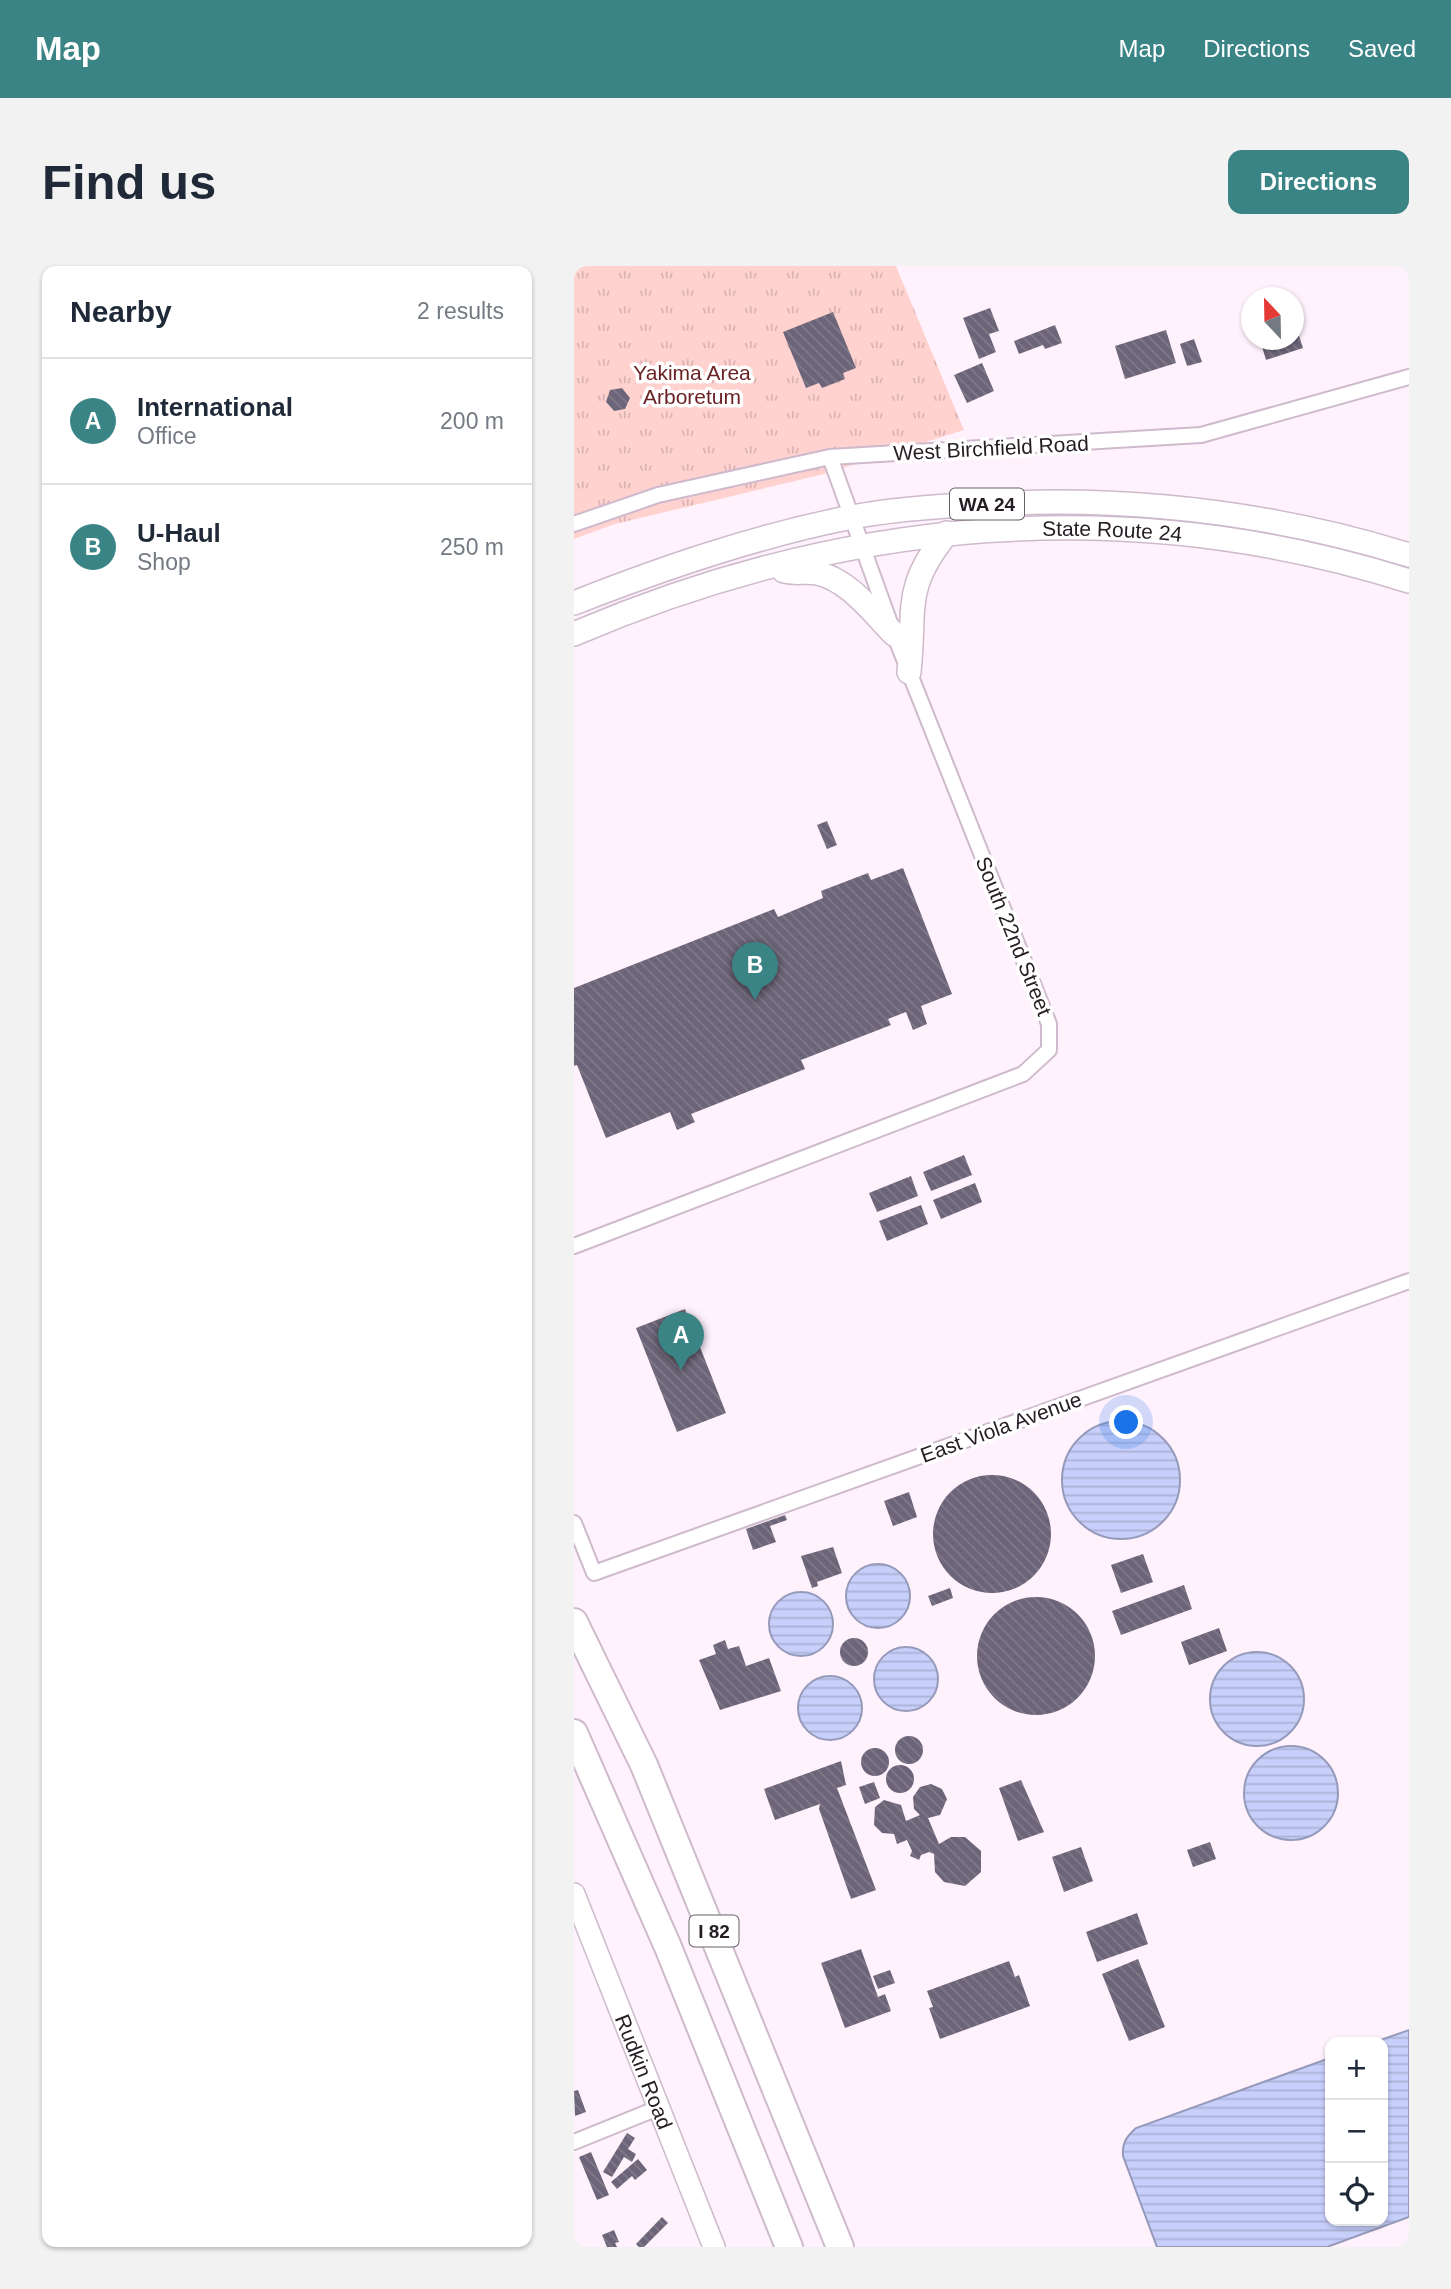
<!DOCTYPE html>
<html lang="en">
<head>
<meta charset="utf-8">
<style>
  body { margin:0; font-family:Helvetica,sans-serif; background:#f2f2f3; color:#1f2937 }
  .controls { position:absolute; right:21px; bottom:21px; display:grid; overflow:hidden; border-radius:14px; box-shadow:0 2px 5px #0004 }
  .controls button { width:63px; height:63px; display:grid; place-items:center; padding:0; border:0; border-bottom:2px solid #e0e1e3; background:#fff; color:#1f2937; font:35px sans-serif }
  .compass { position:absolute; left:667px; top:21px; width:63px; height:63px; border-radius:50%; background:#fff; box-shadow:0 2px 5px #0004; rotate:338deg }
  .you { position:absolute; left:553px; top:1157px; width:24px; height:24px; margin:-18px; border:5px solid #fff; border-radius:50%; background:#1a73e8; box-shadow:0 0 0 10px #1a73e833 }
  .badge { display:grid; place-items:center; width:46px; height:46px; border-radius:50%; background:#3b8486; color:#fff; font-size:23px; font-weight:700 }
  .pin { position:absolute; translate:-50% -58px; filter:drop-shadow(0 2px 4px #0008) }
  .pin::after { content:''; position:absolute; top:37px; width:24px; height:21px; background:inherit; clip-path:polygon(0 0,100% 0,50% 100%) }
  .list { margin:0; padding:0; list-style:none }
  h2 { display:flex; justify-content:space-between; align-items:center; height:91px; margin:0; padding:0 28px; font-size:30px }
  h2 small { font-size:23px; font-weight:400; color:#747a83 }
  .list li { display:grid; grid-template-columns:46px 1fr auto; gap:21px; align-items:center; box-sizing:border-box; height:126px; padding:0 28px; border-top:2px solid #e0e1e3 }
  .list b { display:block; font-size:26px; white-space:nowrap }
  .list p { margin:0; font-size:23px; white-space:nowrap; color:#747a83 }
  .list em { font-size:23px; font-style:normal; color:#747a83 }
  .icon { flex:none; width:38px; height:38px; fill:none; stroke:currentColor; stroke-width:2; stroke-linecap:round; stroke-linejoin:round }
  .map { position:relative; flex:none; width:835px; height:1981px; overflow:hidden; border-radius:14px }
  header { display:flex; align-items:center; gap:42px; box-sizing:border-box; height:98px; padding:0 35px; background:#3b8486; color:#fff }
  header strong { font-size:33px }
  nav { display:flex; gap:38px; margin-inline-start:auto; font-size:24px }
  .intro { display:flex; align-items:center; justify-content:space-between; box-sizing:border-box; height:168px; padding:0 42px }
  h1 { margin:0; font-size:49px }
  .button { padding:18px 32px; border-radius:14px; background:#3b8486; color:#fff; font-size:24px; font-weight:700 }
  main { display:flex; gap:42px; padding:0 42px }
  aside { flex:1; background:#fff; border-radius:14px; box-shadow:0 2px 5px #0004 }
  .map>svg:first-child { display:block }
  .park { fill:url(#park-tufts) }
  .water { fill:url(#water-rules); stroke:#969aba; stroke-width:2 }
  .building { fill:url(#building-back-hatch) }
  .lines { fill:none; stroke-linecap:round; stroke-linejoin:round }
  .street-casing { stroke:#cebacc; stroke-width:18 }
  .secondary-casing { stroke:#cebacc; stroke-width:24 }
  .primary-casing { stroke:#cebacc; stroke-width:26 }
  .highway-casing { stroke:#cebacc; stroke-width:30 }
  .street { stroke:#fff; stroke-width:14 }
  .secondary { stroke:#fff; stroke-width:21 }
  .primary { stroke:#fff; stroke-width:23 }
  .highway { stroke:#fff; stroke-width:26 }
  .labels { text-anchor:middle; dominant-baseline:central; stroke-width:7; stroke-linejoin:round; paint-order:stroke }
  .shield { fill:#fff; stroke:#666166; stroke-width:2 }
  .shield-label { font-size:19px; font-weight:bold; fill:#251d24 }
  .park-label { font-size:21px; fill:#6b2225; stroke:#fff }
  .street-label { font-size:21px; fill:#251d24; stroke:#fff }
</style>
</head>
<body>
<header>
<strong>Map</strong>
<nav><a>Map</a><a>Directions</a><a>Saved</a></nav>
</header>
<div class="intro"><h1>Find us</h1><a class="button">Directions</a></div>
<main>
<aside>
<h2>Nearby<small>2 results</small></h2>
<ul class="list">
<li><span class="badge">A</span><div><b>International</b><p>Office</p></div><em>200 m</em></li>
<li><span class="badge">B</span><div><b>U-Haul</b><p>Shop</p></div><em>250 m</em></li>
</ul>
</aside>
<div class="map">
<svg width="835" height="1981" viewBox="0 0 835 1981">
  <defs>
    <pattern id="park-tufts" width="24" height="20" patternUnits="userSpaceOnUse" patternTransform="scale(1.75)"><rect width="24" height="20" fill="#ffd2d0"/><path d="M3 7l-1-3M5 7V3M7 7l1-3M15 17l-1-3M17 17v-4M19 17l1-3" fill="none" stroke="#dab4b2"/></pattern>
    <pattern id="water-rules" width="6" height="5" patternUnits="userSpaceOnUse" patternTransform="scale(1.75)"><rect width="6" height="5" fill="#c7cffa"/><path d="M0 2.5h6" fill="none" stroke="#abb1d6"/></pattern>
    <pattern id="building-back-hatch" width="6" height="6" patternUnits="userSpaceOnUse" patternTransform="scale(1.75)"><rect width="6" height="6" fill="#6c6478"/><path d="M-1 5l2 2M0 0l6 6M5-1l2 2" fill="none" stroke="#807a89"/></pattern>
  </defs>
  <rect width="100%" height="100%" fill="#fff2fd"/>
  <path class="park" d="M 0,0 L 322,0 L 390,164 L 246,209 L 41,258 L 0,273 Z"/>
  <path class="water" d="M488 1214a59 59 0 1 1 118 0a59 59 0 1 1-118 0Z
    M272 1330a32 32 0 1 1 64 0a32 32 0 1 1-64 0Z
    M195 1358a32 32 0 1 1 64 0a32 32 0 1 1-64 0Z
    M300 1413a32 32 0 1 1 64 0a32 32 0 1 1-64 0Z
    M636 1433a47 47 0 1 1 94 0a47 47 0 1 1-94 0Z
    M224 1442a32 32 0 1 1 64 0a32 32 0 1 1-64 0Z
    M670 1527a47 47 0 1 1 94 0a47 47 0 1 1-94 0Z
    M 835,1764 L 835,1951 L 753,1981 L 583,1981 L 549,1890 C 548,1877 552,1871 562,1862 L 756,1792 L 756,1955 L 809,1955 L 809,1776 L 801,1776 Z"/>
  <path class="building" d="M 416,42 L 425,65 L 415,68 L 422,86 L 405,93 L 389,52 Z
    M 259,46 L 282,102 L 269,107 L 271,113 L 248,122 L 245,117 L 232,122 L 209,66 Z
    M 720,54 L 729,82 L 692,94 L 686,74 L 720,74 Z
    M 481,59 L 488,77 L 471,83 L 469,79 L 445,88 L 440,75 Z
    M 592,64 L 602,97 L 551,113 L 541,80 Z
    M 620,73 L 628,96 L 613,100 L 606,78 Z
    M 408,97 L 420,125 L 393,137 L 380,109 Z
    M 48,122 L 56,132 L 51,143 L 40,145 L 32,136 L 36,124 Z
    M 253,555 L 263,579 L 253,583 L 243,559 Z
    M 329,602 L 378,728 L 347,740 L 353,758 L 339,764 L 332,746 L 314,753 L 317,759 L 227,794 L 231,803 L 117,848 L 121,856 L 103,864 L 96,846 L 32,872 L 3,799 L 0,800 L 0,722 L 200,643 L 204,651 L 249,632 L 247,625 L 294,607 L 297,614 Z
    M 390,889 L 398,909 L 357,925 L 349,906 Z
    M 337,910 L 344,930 L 303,946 L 295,927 Z
    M 401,917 L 408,936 L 367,953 L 359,934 Z
    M 347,939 L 354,958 L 313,975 L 305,955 Z
    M 111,1043 L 152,1147 L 103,1166 L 62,1062 Z
    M359 1268a59 59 0 1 1 118 0a59 59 0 1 1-118 0Z
    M 335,1226 L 343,1251 L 319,1260 L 310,1235 Z
    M 211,1249 L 213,1254 L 196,1260 L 202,1276 L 179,1284 L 172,1263 Z
    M 259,1281 L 268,1307 L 243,1316 L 244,1320 L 238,1322 L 227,1290 Z
    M 569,1288 L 579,1316 L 547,1327 L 537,1299 Z
    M 610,1319 L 618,1343 L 547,1369 L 538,1345 Z
    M 376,1322 L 379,1332 L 358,1340 L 354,1330 Z
    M403 1390a59 59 0 1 1 118 0a59 59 0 1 1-118 0Z
    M 645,1362 L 653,1385 L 615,1399 L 607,1376 Z
    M266 1386a14 14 0 1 1 28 0a14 14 0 1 1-28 0Z
    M 151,1374 L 154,1383 L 165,1380 L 172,1400 L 195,1392 L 207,1425 L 146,1444 L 125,1394 L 142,1388 L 139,1379 Z
    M321 1484a14 14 0 1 1 28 0a14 14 0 1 1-28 0Z
    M287 1496a14 14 0 1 1 28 0a14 14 0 1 1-28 0Z
    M 267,1495 L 272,1519 L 263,1522 L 302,1624 L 277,1633 L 245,1543 L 246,1538 L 201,1554 L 190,1523 Z
    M312 1513a14 14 0 1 1 28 0a14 14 0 1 1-28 0Z
    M 447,1514 L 470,1566 L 444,1575 L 425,1522 Z
    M 300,1516 L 306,1532 L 291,1538 L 285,1521 Z
    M 357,1518 L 368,1523 L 373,1533 L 366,1549 L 354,1552 L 365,1578 L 377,1571 L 391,1571 L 407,1585 L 407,1606 L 391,1620 L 370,1616 L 361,1606 L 360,1588 L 355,1586 L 347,1589 L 345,1594 L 336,1590 L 338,1585 L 333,1574 L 323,1578 L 320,1568 L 308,1567 L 300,1559 L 301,1541 L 310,1534 L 327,1539 L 332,1555 L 346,1549 L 340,1543 L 339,1531 L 346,1521 Z
    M 636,1576 L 642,1593 L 619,1601 L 613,1584 Z
    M 507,1581 L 519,1615 L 490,1626 L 478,1591 Z
    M 563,1647 L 574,1678 L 523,1696 L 512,1666 Z
    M 287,1683 L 304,1731 L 311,1728 L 317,1745 L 271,1762 L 247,1697 Z
    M 564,1693 L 591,1761 L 555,1775 L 528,1708 Z
    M 435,1695 L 441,1711 L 445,1709 L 456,1740 L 366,1773 L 355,1742 L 359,1741 L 353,1725 Z
    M 316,1704 L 321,1717 L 304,1723 L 299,1710 Z
    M 4,1824 L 12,1846 L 1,1850 L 0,1825 Z
    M 53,1867 L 61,1872 L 54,1883 L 62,1888 L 58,1896 L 50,1891 L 38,1911 L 29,1906 Z
    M 17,1886 L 35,1929 L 23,1934 L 5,1891 Z
    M 64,1893 L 73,1904 L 61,1914 L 58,1910 L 43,1923 L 37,1916 Z
    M 88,1951 L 94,1957 L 70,1981 L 65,1981 L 62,1978 Z
    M 40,1964 L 45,1976 L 41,1977 L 43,1981 L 33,1981 L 28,1969 Z"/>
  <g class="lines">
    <g class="street-casing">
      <path id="street" d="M 0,258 L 84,229 L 256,191 L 627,169 L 835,111
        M 0,980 L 449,808 L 475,784 L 475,758 L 320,368 L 256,191
        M 0,1257 L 20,1307 L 835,1015
        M 0,1876 L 84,1842"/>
    </g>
    <g class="secondary-casing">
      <g id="secondary">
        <path id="s1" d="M 0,1628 L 140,1981"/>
      </g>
    </g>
    <g class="primary-casing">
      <g id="primary">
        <path d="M 210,305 C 221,308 232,305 243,307 C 274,313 299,347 320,368"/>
        <path d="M 0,337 C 89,302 179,271 273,252 C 318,243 365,240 411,238 C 555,230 696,246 835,289"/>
        <path id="s2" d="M 0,368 C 270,252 554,226 835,315"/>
        <path d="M 335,406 C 342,341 328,323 373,267"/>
      </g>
    </g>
    <g class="highway-casing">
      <path id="highway" d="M 0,1356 L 70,1499 L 266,1981
        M 0,1467 L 94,1681 L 215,1981"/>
    </g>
    <use href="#street" class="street"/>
    <use href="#secondary" class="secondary"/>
    <use href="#primary" class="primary"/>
    <use href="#highway" class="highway"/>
  </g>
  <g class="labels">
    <g class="shield">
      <rect x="376" y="222.5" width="74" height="31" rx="5"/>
      <rect x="115.5" y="1649.5" width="49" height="31" rx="5"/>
    </g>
    <g class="shield-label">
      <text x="413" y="238">WA 24</text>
      <text x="140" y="1665">I 82</text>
    </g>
    <g class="park-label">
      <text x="118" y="106">Yakima Area<tspan x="118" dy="24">Arboretum</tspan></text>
    </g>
    <g class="street-label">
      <text transform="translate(417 182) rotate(-3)">West Birchfield Road</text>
      <text stroke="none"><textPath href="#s2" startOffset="553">State Route 24</textPath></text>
      <text transform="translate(440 670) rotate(68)">South 22nd Street</text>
      <text transform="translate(427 1161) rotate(-20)">East Viola Avenue</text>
      <text stroke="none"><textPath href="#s1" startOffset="191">Rudkin Road</textPath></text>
    </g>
  </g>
</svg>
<div class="controls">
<button>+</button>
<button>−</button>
<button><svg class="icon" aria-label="locate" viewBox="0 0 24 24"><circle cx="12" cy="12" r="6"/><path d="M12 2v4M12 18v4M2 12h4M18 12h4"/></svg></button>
</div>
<svg class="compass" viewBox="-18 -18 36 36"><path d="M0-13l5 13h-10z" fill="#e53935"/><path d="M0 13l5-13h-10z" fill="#747a83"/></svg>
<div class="you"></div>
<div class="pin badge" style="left:107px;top:1104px">A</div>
<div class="pin badge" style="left:181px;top:734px">B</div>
</div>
</main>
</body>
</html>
